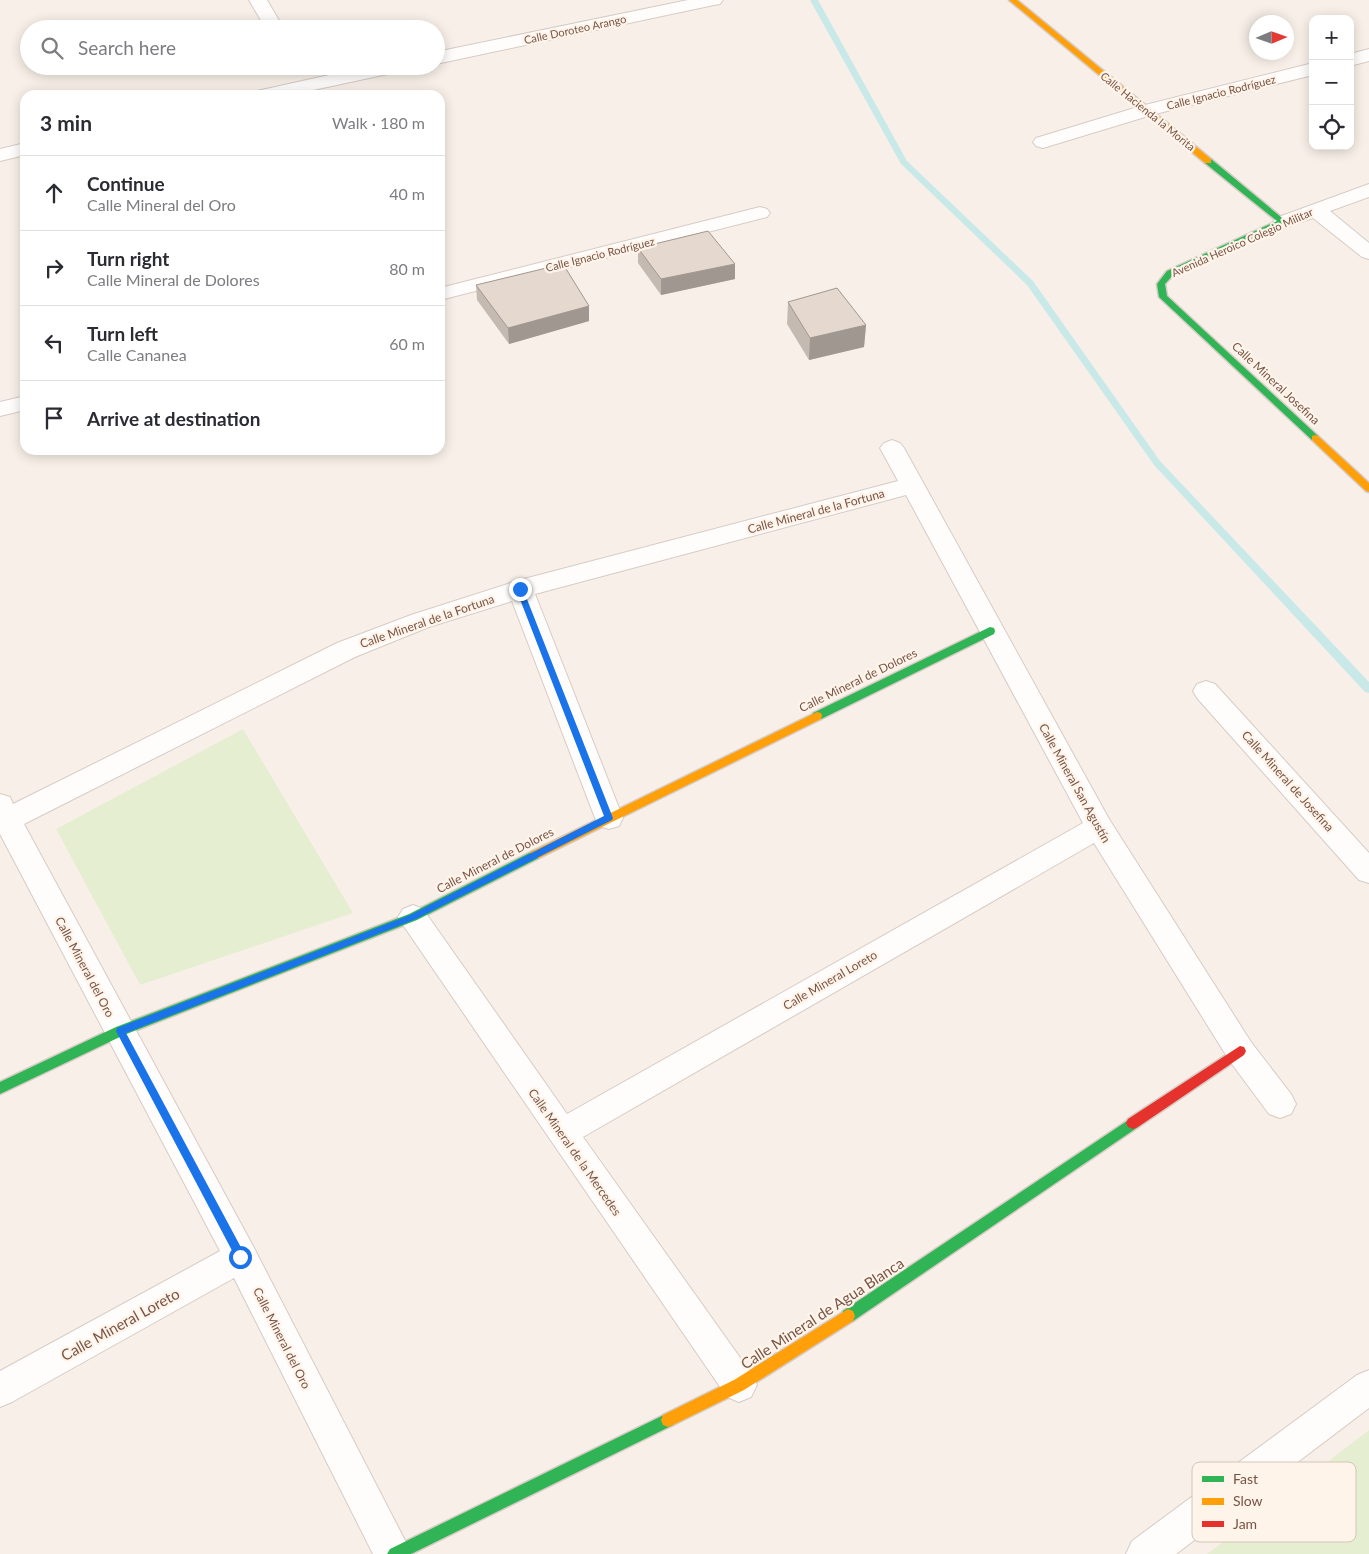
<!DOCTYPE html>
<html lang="en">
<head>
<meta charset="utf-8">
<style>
  body { margin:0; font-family:Lato,sans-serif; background:#f2f2f3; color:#2b2b33 }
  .controls { position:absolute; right:15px; top:15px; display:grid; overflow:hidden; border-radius:10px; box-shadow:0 2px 12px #0003 }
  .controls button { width:45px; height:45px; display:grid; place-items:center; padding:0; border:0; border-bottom:1px solid #e1e1e2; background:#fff; color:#2b2b33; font:25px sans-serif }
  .compass { position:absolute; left:1249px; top:15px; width:45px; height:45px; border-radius:50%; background:#fff; box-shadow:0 2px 12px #0003; rotate:88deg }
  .stop { position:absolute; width:15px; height:15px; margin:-11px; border:4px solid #1a73e8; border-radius:50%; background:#fff }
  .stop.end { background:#1a73e8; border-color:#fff; box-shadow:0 1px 5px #0008 }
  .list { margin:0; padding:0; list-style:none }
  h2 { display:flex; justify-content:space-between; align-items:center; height:65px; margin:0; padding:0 20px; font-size:21px }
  h2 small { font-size:16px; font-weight:400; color:#7c7c81 }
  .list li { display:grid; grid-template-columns:32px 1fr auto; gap:15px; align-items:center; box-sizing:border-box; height:75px; padding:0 20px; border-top:1px solid #e1e1e2 }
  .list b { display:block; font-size:19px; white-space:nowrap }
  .list p { margin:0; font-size:16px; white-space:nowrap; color:#7c7c81 }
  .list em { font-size:16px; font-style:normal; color:#7c7c81 }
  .icon { flex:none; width:28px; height:28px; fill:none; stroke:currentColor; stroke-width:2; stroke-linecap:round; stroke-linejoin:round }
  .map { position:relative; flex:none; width:1369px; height:1554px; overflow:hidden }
  .search { position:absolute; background:#fff; box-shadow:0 2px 12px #0003; left:20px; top:20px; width:425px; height:55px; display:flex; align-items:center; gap:12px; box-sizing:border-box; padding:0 18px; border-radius:28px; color:#7c7c81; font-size:19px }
  .panel { position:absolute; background:#fff; box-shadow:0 2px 12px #0003; left:20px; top:90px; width:425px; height:365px; border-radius:15px }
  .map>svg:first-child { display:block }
  .green { fill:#e5eed1 }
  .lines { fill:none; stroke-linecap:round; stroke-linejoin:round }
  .stream { fill:#c9e9e8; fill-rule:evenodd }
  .street-casing { stroke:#d6cbc5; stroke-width:2 }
  .fast-casing { stroke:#d6cbc4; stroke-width:3 }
  .slow-casing { stroke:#d6cbc4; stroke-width:3 }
  .jam-casing { stroke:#d6cbc4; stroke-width:3 }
  .street { fill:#fefdfc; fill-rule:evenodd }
  .fast { fill:#30b455; fill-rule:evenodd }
  .slow { fill:#ff9f0a; fill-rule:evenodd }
  .jam { fill:#e5322d; fill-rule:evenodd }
  .wall { fill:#c4bab2 }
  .shaded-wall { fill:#a09791 }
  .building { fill:#e4d8cf; stroke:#a09791 }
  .route { fill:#1a73e8 }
  .labels { text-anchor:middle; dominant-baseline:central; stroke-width:4.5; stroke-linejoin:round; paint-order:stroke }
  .far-street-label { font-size:11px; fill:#775346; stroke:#fff4e9 }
  .street-label { font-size:12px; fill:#775346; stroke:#fff4e9 }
  .near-street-label { font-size:15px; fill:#775346; stroke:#fff4e9 }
  .key { fill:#fff4e9; stroke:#d6c4b8; stroke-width:1 }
  .key-label { font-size:14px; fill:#775346 }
</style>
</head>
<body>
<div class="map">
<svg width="1369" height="1554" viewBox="0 0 1369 1554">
  <rect width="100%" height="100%" fill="#f8f0e8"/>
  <path class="green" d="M 243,729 L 353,913 L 140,985 L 56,829 Z
    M 1369,1430 L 1369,1554 L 1207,1554 Z"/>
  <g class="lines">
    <path class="stream" d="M 810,0 L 818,0 L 907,161 L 1033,281 L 1160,461 L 1369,682 L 1369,693 L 1365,692 L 1154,465 L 1027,285 L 901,164 Z"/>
    <g class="street-casing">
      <path id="street" d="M 249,0 L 267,0 L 284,29 L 266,29 Z
        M 688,0 L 723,0 L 720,4 L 714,5 L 436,64 L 436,52 Z
        M 1369,49 L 1369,61 L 1350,66 L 1350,54 Z
        M 1313,63 L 1313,75 L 1155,114 L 1043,148 L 1036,146 L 1033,142 L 1036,138 L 1141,106 Z
        M 370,66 L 406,66 L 404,70 L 397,72 L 290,95 L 254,95 L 257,91 Z
        M 25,143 L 25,155 L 0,161 L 0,149 Z
        M 1369,184 L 1369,197 L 1330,211 L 1369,243 L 1369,259 L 1362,257 L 1313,218 L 1283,228 L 1276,226 L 1273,222 L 1276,218 Z
        M 760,207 L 767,209 L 770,213 L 767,217 L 440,300 L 440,288 Z
        M 25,396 L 25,410 L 0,416 L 0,402 Z
        M 892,440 L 900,443 L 904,448 L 1109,819 L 1251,1042 L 1291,1094 L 1296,1104 L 1291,1114 L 1280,1118 L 1269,1114 L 1229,1060 L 1094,843 L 583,1137 L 751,1373 L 757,1385 L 751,1397 L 739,1402 L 727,1397 L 403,925 L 398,917 L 403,909 L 413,905 L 423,909 L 567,1114 L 1083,823 L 906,495 L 535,594 L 623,818 L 619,826 L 609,829 L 599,826 L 595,818 L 512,601 L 429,627 L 355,657 L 24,824 L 253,1246 L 412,1554 L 373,1554 L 234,1278 L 12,1402 L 0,1407 L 0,1371 L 220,1251 L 0,834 L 0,794 L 10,797 L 13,804 L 337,643 L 411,615 L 520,580 L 898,481 L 880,448 L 884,443 Z
        M 1206,681 L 1215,684 L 1369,853 L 1369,883 L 1359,880 L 1197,698 L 1193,691 L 1197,684 Z
        M 1369,1370 L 1369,1408 L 1176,1554 L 1126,1554 L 1132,1541 L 1357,1375 Z"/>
    </g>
    <g class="fast-casing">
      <path id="fast" d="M 1205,159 L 1211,159 L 1287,222 L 1173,275 L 1165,284 L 1167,296 L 1318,436 L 1318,440 L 1312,440 L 1159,297 L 1157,284 L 1167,271 L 1277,221 L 1205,163 Z
        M 990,627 L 994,628 L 995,631 L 994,634 L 821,719 L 813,719 L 812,716 L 813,713 Z
        M 535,850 L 539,852 L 541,855 L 539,858 L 417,920 L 124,1035 L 0,1094 L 0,1082 L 116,1027 L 409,914 Z
        M 1133,1117 L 1138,1119 L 1140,1123 L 1138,1127 L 853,1321 L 848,1323 L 843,1321 L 841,1316 L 843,1311 Z
        M 668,1413 L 673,1415 L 675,1420 L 673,1425 L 411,1554 L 387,1554 L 390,1549 Z"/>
    </g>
    <g class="slow-casing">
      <path id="slow" d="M 1009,0 L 1017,0 L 1211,159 L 1211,163 L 1205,163 Z
        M 1315,435 L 1318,436 L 1369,483 L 1369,492 L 1366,491 L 1312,440 L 1312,436 Z
        M 817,712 L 821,713 L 822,716 L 821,719 L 539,858 L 531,858 L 529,855 L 531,852 Z
        M 848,1309 L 853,1311 L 855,1316 L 853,1321 L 744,1390 L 673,1425 L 668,1427 L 663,1425 L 661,1420 L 663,1415 L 734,1380 Z"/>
    </g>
    <g class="jam-casing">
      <path id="jam" d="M 1240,1046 L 1244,1047 L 1246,1051 L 1244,1055 L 1138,1127 L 1133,1129 L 1128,1127 L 1126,1123 L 1128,1119 Z"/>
    </g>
    <use href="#street" class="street"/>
    <use href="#fast" class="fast"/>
    <use href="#slow" class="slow"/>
    <use href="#jam" class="jam"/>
  </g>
  <path class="wall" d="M 638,248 L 735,264 L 735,279 L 661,295 L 638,263 Z
    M 476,285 L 589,306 L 589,321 L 509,344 L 477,300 Z
    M 788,302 L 866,325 L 864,347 L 809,360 L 787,324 Z"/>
  <path class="shaded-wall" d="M 735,264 L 735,279 L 661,295 L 661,279 Z
    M 589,306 L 589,321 L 509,344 L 508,328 Z
    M 866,325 L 864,347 L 809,360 L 810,338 Z"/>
  <path class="building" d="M 708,231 L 735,264 L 661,279 L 638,248 Z
    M 563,264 L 589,306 L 508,328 L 476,285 Z
    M 837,288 L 866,325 L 810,338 L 788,302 Z"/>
  <path class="route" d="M 517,587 L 523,589 L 613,818 L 612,820 L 416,919 L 126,1033 L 244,1253 L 244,1260 L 237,1260 L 116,1031 L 117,1028 L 410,915 L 604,816 L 516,589 Z"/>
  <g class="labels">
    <g class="far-street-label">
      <text transform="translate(575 29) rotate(-12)">Calle Doroteo Arango</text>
      <text transform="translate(1221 92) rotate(-14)">Calle Ignacio Rodríguez</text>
      <text transform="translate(1148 111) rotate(39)">Calle Hacienda la Morita</text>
      <text transform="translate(1242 242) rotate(-24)">Avenida Heroico Colegio Militar</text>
      <text transform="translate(600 254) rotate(-14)">Calle Ignacio Rodríguez</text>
    </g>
    <g class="street-label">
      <text transform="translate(1276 383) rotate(43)">Calle Mineral Josefina</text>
      <text transform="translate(816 511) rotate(-15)">Calle Mineral de la Fortuna</text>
      <text transform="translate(427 621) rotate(-19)">Calle Mineral de la Fortuna</text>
      <text transform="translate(858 680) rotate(-26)">Calle Mineral de Dolores</text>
      <text transform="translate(1288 781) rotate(48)">Calle Mineral de Josefina</text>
      <text transform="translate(1075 783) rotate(61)">Calle Mineral San Agustín</text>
      <text transform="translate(495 860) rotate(-27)">Calle Mineral de Dolores</text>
      <text transform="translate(85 967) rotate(62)">Calle Mineral del Oro</text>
      <text transform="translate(830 980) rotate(-30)">Calle Mineral Loreto</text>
      <text transform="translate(575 1152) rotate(55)">Calle Mineral de la Mercedes</text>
      <text transform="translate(282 1338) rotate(63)">Calle Mineral del Oro</text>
    </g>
    <g class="near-street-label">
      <text transform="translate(822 1313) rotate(-33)">Calle Mineral de Agua Blanca</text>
      <text transform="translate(120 1324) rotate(-29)">Calle Mineral Loreto</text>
    </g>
  </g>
  <rect x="1192" y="1462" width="164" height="80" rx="8" class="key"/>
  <rect x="1202" y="1476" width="22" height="6" fill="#30b455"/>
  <rect x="1202" y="1498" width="22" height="7" fill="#ff9f0a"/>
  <rect x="1202" y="1521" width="22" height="6" fill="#e5322d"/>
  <g class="key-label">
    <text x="1233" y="1484">Fast</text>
    <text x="1233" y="1506">Slow</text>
    <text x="1233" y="1529">Jam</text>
  </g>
</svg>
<div class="controls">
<button>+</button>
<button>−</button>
<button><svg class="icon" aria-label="locate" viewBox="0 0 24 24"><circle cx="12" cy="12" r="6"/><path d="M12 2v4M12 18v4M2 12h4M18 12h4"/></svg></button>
</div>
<svg class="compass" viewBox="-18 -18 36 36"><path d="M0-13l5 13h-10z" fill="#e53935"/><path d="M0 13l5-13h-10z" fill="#7c7c81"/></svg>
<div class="stop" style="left:240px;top:1257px"></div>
<div class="stop end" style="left:520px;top:589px"></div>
<div class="search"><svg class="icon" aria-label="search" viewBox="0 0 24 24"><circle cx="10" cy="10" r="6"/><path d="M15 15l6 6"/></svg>Search here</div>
<section class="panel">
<h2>3 min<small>Walk · 180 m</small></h2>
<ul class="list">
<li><svg class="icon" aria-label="ahead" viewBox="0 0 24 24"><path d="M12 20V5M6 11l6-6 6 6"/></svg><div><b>Continue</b><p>Calle Mineral del Oro</p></div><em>40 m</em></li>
<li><svg class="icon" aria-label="right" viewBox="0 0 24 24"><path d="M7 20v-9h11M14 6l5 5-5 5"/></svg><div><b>Turn right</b><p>Calle Mineral de Dolores</p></div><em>80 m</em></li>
<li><svg class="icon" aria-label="left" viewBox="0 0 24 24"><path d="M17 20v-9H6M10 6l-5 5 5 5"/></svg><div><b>Turn left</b><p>Calle Cananea</p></div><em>60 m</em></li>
<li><svg class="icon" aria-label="arrive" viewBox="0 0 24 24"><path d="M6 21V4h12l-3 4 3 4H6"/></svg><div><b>Arrive at destination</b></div></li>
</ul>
</section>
</div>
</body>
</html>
